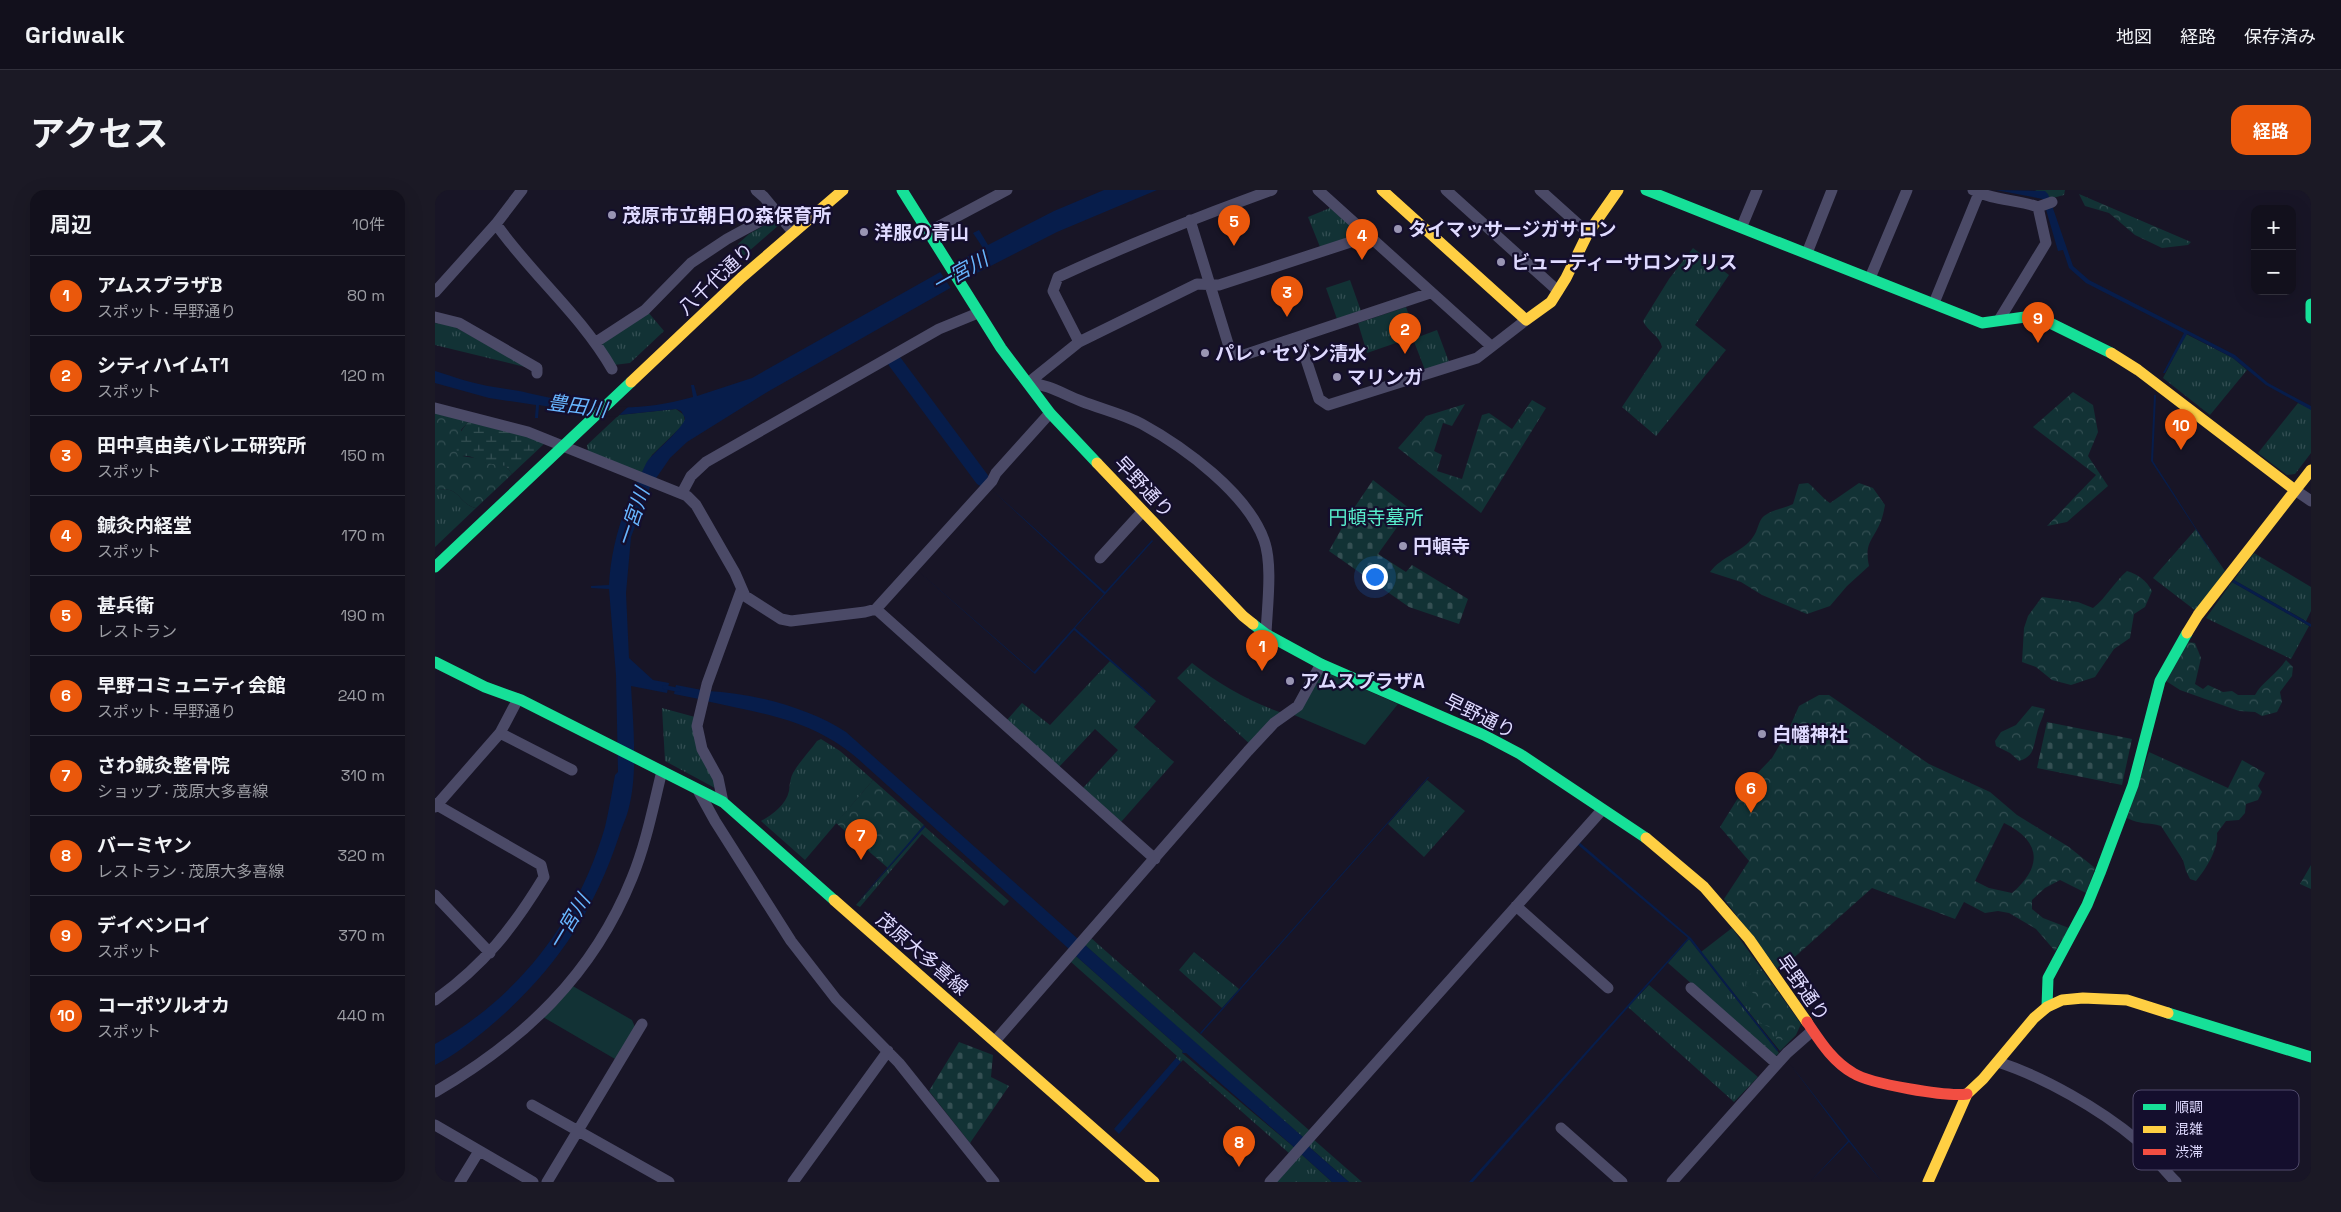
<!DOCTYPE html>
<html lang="ja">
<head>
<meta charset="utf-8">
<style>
  body { margin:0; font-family:"Space Grotesk","Noto Sans JP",sans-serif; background:#1b1925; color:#f1f3f6 }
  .controls { position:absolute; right:15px; top:15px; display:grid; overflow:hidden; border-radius:10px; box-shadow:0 5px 20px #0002 }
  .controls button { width:45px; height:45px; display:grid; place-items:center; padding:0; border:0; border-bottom:1px solid #31303b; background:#12101c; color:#f1f3f6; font:25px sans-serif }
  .you { position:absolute; left:939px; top:386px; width:18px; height:18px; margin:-12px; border:4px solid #fff; border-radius:50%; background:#1a73e8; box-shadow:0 0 0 8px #1a73e833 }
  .badge { display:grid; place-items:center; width:32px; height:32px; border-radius:50%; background:#ea580c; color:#fff; font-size:16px; font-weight:700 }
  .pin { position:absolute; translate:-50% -41px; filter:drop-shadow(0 1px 2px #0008) }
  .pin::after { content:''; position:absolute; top:26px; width:18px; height:15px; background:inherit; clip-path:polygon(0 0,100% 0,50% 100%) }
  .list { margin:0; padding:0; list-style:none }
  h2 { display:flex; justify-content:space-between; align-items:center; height:65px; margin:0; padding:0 20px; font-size:21px }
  h2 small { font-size:16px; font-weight:400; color:#9c9da3 }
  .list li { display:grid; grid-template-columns:32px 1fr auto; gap:15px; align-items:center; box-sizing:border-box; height:80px; padding:0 20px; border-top:1px solid #31303b }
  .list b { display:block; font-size:19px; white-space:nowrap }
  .list p { margin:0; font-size:16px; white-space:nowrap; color:#9c9da3 }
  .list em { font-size:16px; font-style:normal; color:#9c9da3 }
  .map { position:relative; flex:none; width:1876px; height:992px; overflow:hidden; border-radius:15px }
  header { display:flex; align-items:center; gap:30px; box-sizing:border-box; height:70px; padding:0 25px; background:#12101c; border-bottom:1px solid #31303b }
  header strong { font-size:24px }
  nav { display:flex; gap:28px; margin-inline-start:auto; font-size:18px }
  .intro { display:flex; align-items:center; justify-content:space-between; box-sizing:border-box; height:120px; padding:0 30px }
  h1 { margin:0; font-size:35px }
  .button { padding:12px 22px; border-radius:15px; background:#ea580c; color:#fff; font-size:18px; font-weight:700 }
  main { display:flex; gap:30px; padding:0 30px }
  aside { flex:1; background:#12101c; border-radius:15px; box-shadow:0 5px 20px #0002 }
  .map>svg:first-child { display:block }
  .grass { fill:url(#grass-tufts) }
  .forest { fill:url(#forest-crowns); fill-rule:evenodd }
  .wetland { fill:url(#wetland-marsh) }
  .cemetery { fill:url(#cemetery-stones) }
  .green { fill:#123235 }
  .water { fill:#071d4b }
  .pier { fill:#181526 }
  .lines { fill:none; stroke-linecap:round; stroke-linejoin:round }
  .stream { stroke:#071d4b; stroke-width:4 }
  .canal { stroke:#071d4b; stroke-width:14 }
  .street { stroke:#4b4a67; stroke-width:11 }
  .fast { stroke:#16e098; stroke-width:11 }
  .slow { stroke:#ffcf43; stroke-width:11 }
  .jam { stroke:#f24e42; stroke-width:11 }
  .poi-dot { fill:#9995b3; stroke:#140e2d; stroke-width:2 }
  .labels { text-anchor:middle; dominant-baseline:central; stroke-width:4.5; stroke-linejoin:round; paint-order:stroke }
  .poi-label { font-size:19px; font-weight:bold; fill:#dfdaff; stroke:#140e2d; text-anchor:start }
  .street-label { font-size:19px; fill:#dfdaff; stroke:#140e2d }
  .park-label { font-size:19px; fill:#58edcb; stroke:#140e2d }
  .water-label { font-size:20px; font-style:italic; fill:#68b6ff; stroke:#140e2d }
  .key { fill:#140e2d; stroke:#514b6c; stroke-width:1 }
  .key-label { font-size:14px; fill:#dfdaff }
</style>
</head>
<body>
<header>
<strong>Gridwalk</strong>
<nav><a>地図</a><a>経路</a><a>保存済み</a></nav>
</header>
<div class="intro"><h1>アクセス</h1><a class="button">経路</a></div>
<main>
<aside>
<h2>周辺<small>10件</small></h2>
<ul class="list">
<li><span class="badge">1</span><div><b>アムスプラザB</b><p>スポット · 早野通り</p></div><em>80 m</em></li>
<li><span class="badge">2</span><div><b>シティハイムT1</b><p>スポット</p></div><em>120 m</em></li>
<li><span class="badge">3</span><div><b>田中真由美バレエ研究所</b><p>スポット</p></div><em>150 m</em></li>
<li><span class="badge">4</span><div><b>鍼灸内経堂</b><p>スポット</p></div><em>170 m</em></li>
<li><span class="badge">5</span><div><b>甚兵衛</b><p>レストラン</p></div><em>190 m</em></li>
<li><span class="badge">6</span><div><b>早野コミュニティ会館</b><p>スポット · 早野通り</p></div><em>240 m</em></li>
<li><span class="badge">7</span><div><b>さわ鍼灸整骨院</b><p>ショップ · 茂原大多喜線</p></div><em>310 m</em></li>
<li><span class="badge">8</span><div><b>バーミヤン</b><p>レストラン · 茂原大多喜線</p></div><em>320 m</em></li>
<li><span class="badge">9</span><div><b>デイベンロイ</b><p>スポット</p></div><em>370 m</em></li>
<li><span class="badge">10</span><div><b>コーポツルオカ</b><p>スポット</p></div><em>440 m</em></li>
</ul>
</aside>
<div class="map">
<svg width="1876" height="992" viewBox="0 0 1876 992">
  <defs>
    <pattern id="grass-tufts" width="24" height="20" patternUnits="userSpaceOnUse" patternTransform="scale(1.25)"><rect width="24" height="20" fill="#123235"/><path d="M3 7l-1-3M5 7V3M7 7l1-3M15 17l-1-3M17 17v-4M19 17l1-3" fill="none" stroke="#344f53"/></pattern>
    <pattern id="forest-crowns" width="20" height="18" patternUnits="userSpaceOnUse" patternTransform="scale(1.25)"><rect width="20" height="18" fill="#123235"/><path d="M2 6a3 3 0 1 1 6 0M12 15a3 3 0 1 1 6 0" fill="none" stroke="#344f53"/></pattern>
    <pattern id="wetland-marsh" width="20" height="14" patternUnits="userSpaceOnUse" patternTransform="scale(1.25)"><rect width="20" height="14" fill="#123235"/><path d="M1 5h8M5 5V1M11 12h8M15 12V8" fill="none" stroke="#344f53"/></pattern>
    <pattern id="cemetery-stones" width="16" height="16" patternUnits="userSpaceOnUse" patternTransform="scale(1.25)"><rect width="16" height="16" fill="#123235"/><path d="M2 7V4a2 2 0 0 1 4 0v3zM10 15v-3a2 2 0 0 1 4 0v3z" fill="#344f53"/></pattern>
  </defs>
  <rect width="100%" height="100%" fill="#181526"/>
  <path class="grass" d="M 895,18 L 916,36 L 914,48 L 885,57 L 873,27 Z
    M 339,30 L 344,35 L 305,69 L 303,54 L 314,44 Z
    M 1258,58 L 1294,85 L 1260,135 L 1291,160 L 1221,246 L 1187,217 L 1227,157 C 1225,146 1212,141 1208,131 L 1234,89 Z
    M 915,90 L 926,121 L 902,129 L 891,98 Z
    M 971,117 L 981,146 L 932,163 L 923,133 Z
    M 213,122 L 229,141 L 195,173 L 179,175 L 167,155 L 168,152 Z
    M 0,133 L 18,136 L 94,178 L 0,155 Z
    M 1002,140 L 1014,172 L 990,180 L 978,149 Z
    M 1751,144 L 1798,168 L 1812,180 L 1775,225 L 1728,188 Z
    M 1863,213 L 1876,219 L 1876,263 L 1860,284 L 1852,285 L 1823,263 Z
    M 241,219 L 249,225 L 250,233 L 217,265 L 207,283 L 153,262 L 152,255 L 184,225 Z
    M 0,295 L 3,300 C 26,296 22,313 41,318 L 0,357 Z
    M 1761,339 L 1790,381 L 1761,421 L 1718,388 Z
    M 1819,363 L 1876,397 L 1876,421 L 1871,431 L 1799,390 Z
    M 1797,392 L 1874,436 L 1856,469 L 1771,428 Z
    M 675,471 L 721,511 L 699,537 L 739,572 L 686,632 L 648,598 L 683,560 L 660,539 L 624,577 L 572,530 L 587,513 L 615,535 Z
    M 757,473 C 785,495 814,511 847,523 L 816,555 L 742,488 Z
    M 227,518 L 260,527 L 281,591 L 280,598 L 230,571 Z
    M 386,549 L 405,561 L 438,590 L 370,670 L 326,631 C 337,625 351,615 354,601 C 355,594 355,589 358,583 C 365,571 374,562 382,551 Z
    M 992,590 L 1030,621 L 989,667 L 953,634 Z
    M 490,637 L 574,711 L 569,716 L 487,644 L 425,717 L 421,715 Z
    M 1297,738 L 1366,834 L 1361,845 L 1345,861 L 1266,762 Z
    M 656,748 L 875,941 L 869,948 L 759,854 L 650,755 Z
    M 1254,749 L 1344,863 L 1340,867 L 1233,773 Z
    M 759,762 L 804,799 L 787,818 L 744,780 Z
    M 641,766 L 748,861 L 747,863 L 860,958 L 855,964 L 748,870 L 746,872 L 741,868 L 742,866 L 636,772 Z
    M 1214,795 L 1323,887 L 1299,912 L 1193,817 Z
    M 878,949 L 927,992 L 914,992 L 872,955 Z
    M 865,963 L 897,992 L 840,992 Z"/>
  <path class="forest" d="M 1600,0 L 1630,0 L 1629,5 L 1614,9 Z
    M 1644,4 L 1756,52 L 1753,55 L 1727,58 L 1700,45 L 1674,23 L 1650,16 Z
    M 1638,202 L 1658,215 L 1663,242 L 1653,266 L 1673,296 L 1632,332 L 1612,336 L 1661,285 L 1598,237 Z
    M 1097,210 L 1111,218 L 1046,323 L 963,258 L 991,226 L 1030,214 L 1017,236 L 1008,233 L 999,261 L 1007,265 L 1002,281 L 1027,289 L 1047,225 L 1054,223 L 1077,239 Z
    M 0,222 L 34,231 L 26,240 L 27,266 L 46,269 L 51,273 L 58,272 L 71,276 L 77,284 L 41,318 C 22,313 26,296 3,300 L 0,295 Z
    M 1373,293 C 1381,299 1386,307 1395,313 L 1424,293 L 1438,298 L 1450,315 C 1449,320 1448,326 1446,331 C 1438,351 1429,352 1434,376 L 1412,396 L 1395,416 L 1372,424 L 1327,405 L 1306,392 L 1275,382 C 1287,366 1308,362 1318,347 C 1323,341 1323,331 1329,326 C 1338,319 1348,319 1358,314 L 1364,294 Z
    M 1692,381 C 1704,385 1711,390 1717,401 L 1710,417 L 1699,424 L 1695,448 L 1679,459 L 1660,487 L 1636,495 L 1617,490 L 1601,477 L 1587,472 L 1589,438 L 1593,426 L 1607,407 L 1643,412 L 1658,418 C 1672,407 1679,392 1692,381 Z
    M 1753,452 L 1760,453 L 1766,468 L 1760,494 L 1768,499 L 1773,495 L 1788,502 L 1797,501 L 1803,505 L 1820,505 C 1827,492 1842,484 1851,470 L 1858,477 L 1857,486 L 1845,502 L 1847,512 L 1842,522 L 1827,526 L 1820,522 L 1804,521 L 1745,500 L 1731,491 Z
    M 1384,505 L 1394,505 L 1494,574 L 1555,602 L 1582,625 L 1634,657 L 1660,678 L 1651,703 L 1625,690 L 1610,698 L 1597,710 L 1597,719 L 1608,728 L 1634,738 L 1620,761 L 1601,739 L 1574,723 L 1563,721 L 1550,723 L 1529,712 L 1520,729 L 1437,698 L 1344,781 L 1289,709 L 1314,671 L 1285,637 L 1311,595 L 1337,568 L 1353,541 L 1364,516 ZM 1569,633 C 1605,650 1609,676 1577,703 L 1554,698 L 1540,691 Z
    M 1597,516 L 1610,519 C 1608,528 1604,534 1602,543 C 1598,557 1600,566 1584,571 L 1575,563 L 1561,556 L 1560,551 L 1566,542 L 1581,535 Z
    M 1714,562 L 1793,598 L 1807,570 L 1830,583 L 1823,596 L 1827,602 L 1823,610 L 1811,614 L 1810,623 L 1804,630 L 1791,631 L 1782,643 C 1784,658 1771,679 1761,691 L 1755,689 L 1751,681 L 1748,670 L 1726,636 C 1713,632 1706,635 1692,628 Z
    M 438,590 L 489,635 L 453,678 L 401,633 Z
    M 1876,675 L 1876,699 L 1865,694 Z
    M 1324,781 L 1328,781 L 1360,826 L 1362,837 L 1345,852 L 1341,849 L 1342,841 C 1330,833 1320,838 1325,818 L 1318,811 L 1320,805 L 1311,796 L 1312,785 Z"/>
  <path class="wetland" d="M 34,231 L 58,235 L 110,253 L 77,284 L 71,276 C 65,275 57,274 51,273 C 42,270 34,263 23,267 C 19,251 23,244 34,231 Z"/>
  <path class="cemetery" d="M 938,290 L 975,319 L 943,364 L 971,382 L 977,375 L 1033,409 L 1024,434 L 974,417 L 894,361 L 913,327 Z
    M 1612,532 L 1697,549 L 1687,595 L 1602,578 Z
    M 524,852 L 558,865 L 556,887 L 574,896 L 535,953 L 494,901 Z"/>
  <path class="green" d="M 886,480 L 963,514 L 930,555 L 859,525 Z
    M 136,795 L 197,830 L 200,837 L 180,869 L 108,827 Z"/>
  <path class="water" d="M 669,0 L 722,0 L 622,42 L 540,84 L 334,201 L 252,252 L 235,268 L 215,297 L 196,347 L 191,403 L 194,468 L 218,490 L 234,493 L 232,503 L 196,496 C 198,531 203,583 194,617 C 192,627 187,636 184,646 C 158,725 117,784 53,838 C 37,851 19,866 0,875 L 0,854 C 84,807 143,730 170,637 C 174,620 177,602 180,585 L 183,582 L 181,485 L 174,399 L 156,398 L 156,396 L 174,395 C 176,356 188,318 206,284 C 209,279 211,271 216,267 C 222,260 250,236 250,228 L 246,221 L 241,219 L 184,225 L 143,222 L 104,215 L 103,228 L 100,228 L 101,215 L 54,208 L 0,193 L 0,181 C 19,187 39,194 59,197 C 70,199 82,200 93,203 C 157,217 193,225 258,207 L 256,195 L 259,195 L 262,206 L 317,188 L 548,58 L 538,43 L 544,40 L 553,55 L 619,21 Z
    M 1561,0 L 1610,1 L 1613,4 L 1638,76 L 1654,90 L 1800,165 L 1833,193 L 1876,216 L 1876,220 L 1831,195 L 1798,168 L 1752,144 L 1730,183 L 1728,183 L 1749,143 L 1651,93 L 1634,78 L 1628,60 L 1623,61 L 1608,9 Z
    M 1719,205 L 1721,205 L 1718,271 L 1787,379 L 1716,271 Z
    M 556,299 L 670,402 L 717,350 L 718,351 L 640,438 L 716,505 L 715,506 L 639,440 L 600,484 L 482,380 L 599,482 L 669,404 Z
    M 1799,390 L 1876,434 L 1876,437 L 1797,392 Z
    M 241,495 L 267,500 L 264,509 L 239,504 Z
    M 273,501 C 318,503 374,518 411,542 L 643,749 L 634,759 L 422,568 C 376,529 328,524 271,511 Z
    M 993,587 L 994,587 L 766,844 L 765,843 Z
    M 489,635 L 490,637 L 422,713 Z
    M 1144,652 L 1256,748 L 1343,860 L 1342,861 L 1254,749 L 1038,992 L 1034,992 L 1253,748 L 1142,654 Z
    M 650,755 L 869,948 L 860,958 L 751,863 L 747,863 L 748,861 L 641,766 Z
    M 741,868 L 746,872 L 684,944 L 679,939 Z
    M 1355,874 L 1447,992 L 1414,952 L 1375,992 L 1413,951 Z
    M 872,955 L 914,992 L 897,992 L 865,963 Z"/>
  <path class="pier" d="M 525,68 L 538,88 L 517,100 L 504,80 Z
    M 151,213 L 181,217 L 194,216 L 182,227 L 140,224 Z"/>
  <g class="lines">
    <path class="stream" d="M 229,497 L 244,500"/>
    <path class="canal" d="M 460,172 L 547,289"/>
    <path class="street" d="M 321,0 L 329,7 L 358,42
      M 883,0 L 1056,156
      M 1011,0 L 1123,101
      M 1105,0 L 1153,43
      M 1538,0 C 1559,11 1582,9 1603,17
      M 1603,17 L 1617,12
      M 755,30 L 795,160 L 806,166 L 995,103
      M 61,34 C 97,85 146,125 177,179
      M 1307,36 L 1322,0
      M 493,42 L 572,0
      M 1372,63 L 1397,0
      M 1435,88 L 1472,0
      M 0,102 L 61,34 L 87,0
      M 1499,113 L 1544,3
      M 0,127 L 24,133 L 102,178 L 102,183
      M 1564,130 L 1611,53 L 1603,17
      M 864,148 L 884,209 L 893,215 L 1042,168 L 1091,130
      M 161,152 L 210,120 L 256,73 L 292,49 L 340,23
      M 644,152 L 618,101 L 623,87 C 694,54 765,26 837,0
      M 593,193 C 613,194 628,204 646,211 C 666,219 688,224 707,234 C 749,257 812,303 829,350 C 838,375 832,417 831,444
      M 593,193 L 644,152 L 762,94 L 784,95 L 934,46
      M 0,218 L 93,242 L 252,306 L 261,315 L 300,383 L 310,406 L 346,429 L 356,431 L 430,422 L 441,419 L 557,291 L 561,283 L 615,223
      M 1860,300 L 1876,311
      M 247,303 L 256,286 L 271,272 L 504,139 L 543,123
      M 665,368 L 707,322
      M 441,419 L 720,669
      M 65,543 L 137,580
      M 264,602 L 280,631 L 356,751 L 401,809 L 464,873 L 559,992
      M 288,612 L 283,588 L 267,559 L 262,536 L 272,494 L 306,401
      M 0,614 L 106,675 L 109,687 C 78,738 49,775 0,810
      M 0,617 L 65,543 L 83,509
      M 0,705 L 55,763
      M 1081,716 L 1173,798
      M 1256,798 L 1342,874
      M 560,851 L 813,561 L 839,533 L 863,516 L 886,474
      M 1563,872 C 1609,887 1665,919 1702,950 C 1716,963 1728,979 1741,992
      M 0,902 C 89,850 158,785 197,688 C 211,654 218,617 227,581
      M 97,915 L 234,992
      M 0,935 L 98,992
      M 1126,938 L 1187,992
      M 25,992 L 44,961
      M 112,992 L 207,834
      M 358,992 L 453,861
      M 835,992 L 1167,620
      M 1237,992 L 1352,863 L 1377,841"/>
    <path class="fast" d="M 467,0 L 566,158 L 615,223 L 662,273
      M 1211,0 L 1547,133 L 1590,127 L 1605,128 L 1676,163
      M 1876,114 L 1876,128
      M 0,377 L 196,192
      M 818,434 L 831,444 L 886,474 L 1049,545 L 1085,564 L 1211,648
      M 0,472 L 50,497 L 86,510 L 288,612 L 399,710
      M 1612,817 L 1613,788 L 1652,715 L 1665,683 L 1698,595 L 1725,491 L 1752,443
      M 1733,823 L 1876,867"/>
    <path class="slow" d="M 947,0 L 1091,130 L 1116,112 L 1131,88 L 1153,43 L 1183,0
      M 1676,163 L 1703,180 L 1860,300
      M 196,192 L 306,88 L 408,0
      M 662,273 L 808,426 L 818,434
      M 1752,443 L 1763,425 L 1876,280
      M 1211,648 L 1269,697 L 1314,749 L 1372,832
      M 399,710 L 719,992
      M 1493,992 L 1532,904 L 1548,889 L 1599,828 L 1612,817 L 1627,810 L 1648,808 L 1692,810 L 1733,823"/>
    <path class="jam" d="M 1372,832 C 1385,851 1397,871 1418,883 C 1435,894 1512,907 1532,904"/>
  </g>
  <g class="poi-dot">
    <circle cx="177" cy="25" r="5"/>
    <circle cx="963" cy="39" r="5"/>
    <circle cx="429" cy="42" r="5"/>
    <circle cx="1066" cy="72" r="5"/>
    <circle cx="770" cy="163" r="5"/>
    <circle cx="902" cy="187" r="5"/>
    <circle cx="968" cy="356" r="5"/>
    <circle cx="855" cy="491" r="5"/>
    <circle cx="1327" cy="544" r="5"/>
  </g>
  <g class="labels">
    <g class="poi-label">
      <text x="187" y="25">茂原市立朝日の森保育所</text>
      <text x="973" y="39">タイマッサージガサロン</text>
      <text x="439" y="42">洋服の青山</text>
      <text x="1076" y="72">ビューティーサロンアリス</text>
      <text x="780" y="163">パレ・セゾン清水</text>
      <text x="912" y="187">マリンガ</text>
      <text x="978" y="356">円頓寺</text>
      <text x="865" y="491">アムスプラザA</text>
      <text x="1337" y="544">白幡神社</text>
    </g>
    <g class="street-label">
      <text transform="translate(281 89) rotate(-43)">八千代通り</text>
      <text transform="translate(709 297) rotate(47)">早野通り</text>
      <text transform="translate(1045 526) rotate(26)">早野通り</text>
      <text transform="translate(487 764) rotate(41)">茂原大多喜線</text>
      <text transform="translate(1368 798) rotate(55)">早野通り</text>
    </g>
    <g class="park-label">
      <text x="941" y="327">円頓寺墓所</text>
    </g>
    <g class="water-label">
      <text transform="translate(525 82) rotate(-29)">一宮川</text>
      <text transform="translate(142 216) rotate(8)">豊田川</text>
      <text transform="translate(198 327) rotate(-71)">一宮川</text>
      <text transform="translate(134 732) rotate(-59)">一宮川</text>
    </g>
  </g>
  <rect x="1698" y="900" width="166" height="80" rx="8" class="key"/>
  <rect x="1708" y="914" width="23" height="6" fill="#16e098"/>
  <rect x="1708" y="936" width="23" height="7" fill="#ffcf43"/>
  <rect x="1708" y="959" width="23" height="6" fill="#f24e42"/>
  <g class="key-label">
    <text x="1740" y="922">順調</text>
    <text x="1740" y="944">混雑</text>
    <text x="1740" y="967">渋滞</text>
  </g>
</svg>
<div class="controls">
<button>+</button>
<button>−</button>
</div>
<div class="you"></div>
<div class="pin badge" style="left:827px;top:481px">1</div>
<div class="pin badge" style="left:970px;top:164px">2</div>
<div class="pin badge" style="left:852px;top:127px">3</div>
<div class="pin badge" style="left:927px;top:70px">4</div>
<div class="pin badge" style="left:799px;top:56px">5</div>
<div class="pin badge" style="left:1316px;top:623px">6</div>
<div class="pin badge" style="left:426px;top:670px">7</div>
<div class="pin badge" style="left:804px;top:977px">8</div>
<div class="pin badge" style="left:1603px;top:153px">9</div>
<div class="pin badge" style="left:1746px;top:260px">10</div>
</div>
</main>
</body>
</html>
